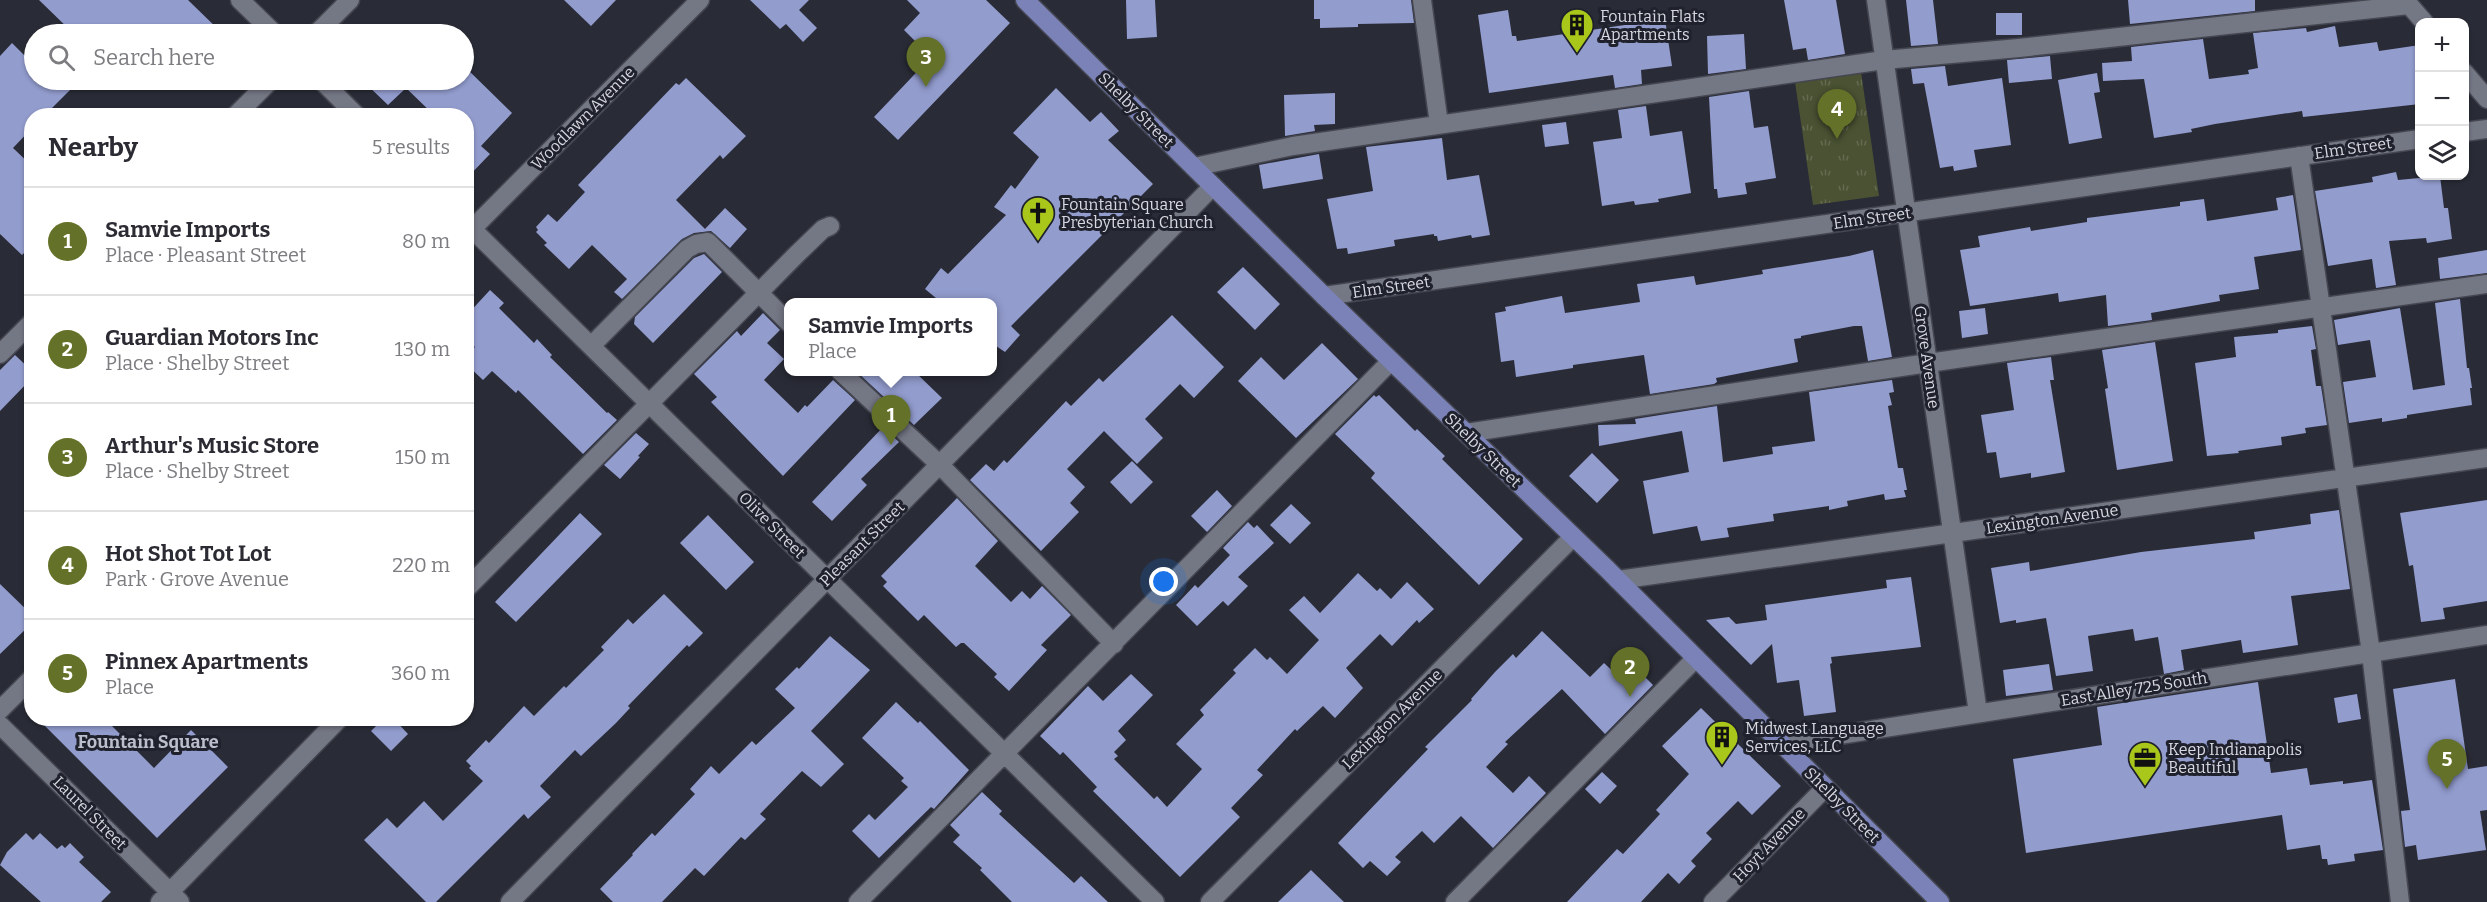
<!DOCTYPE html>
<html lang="en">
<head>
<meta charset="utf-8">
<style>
  body { margin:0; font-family:Bitter,serif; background:#f2f2f3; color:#2b2b33 }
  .controls { position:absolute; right:18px; top:18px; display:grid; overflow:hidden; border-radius:12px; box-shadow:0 2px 4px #0004 }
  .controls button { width:54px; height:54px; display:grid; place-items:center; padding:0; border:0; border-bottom:2px solid #e1e1e2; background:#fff; color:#2b2b33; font:30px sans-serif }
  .you { position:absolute; left:1164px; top:582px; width:21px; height:21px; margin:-15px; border:4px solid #fff; border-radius:50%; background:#1a73e8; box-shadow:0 0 0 9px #1a73e833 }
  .badge { display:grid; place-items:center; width:39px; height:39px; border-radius:50%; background:#647128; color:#fff; font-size:20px; font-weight:700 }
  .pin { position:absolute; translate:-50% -50px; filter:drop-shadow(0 2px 3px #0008) }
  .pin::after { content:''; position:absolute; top:32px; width:21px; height:18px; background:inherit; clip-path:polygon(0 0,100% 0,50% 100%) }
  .popup { position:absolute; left:784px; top:298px; width:213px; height:78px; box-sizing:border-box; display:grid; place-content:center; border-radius:12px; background:#fff; filter:drop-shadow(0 2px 4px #0005); font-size:20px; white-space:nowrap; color:#7c7c81 }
  .popup b { font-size:22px; color:#2b2b33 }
  .popup::after { content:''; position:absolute; left:50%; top:100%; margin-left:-12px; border:12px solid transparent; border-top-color:#fff }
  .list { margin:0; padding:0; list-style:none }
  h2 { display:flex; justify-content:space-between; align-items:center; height:78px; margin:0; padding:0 24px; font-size:26px }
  h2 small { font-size:20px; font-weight:400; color:#7c7c81 }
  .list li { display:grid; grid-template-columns:39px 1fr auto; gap:18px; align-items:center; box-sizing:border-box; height:108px; padding:0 24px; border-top:2px solid #e1e1e2 }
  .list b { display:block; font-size:22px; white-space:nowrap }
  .list p { margin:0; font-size:20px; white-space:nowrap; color:#7c7c81 }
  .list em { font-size:20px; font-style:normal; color:#7c7c81 }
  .icon { flex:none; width:33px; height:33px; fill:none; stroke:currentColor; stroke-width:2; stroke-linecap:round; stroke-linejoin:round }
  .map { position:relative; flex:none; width:2487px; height:902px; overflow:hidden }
  .search { position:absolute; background:#fff; box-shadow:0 2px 4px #0004; left:24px; top:24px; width:450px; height:66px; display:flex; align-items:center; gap:15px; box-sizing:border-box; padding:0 21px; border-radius:33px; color:#7c7c81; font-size:22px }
  .panel { position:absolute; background:#fff; box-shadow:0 2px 4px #0004; left:24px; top:108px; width:450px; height:618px; border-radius:24px }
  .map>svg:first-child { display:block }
  .park { fill:url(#park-tufts) }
  .building { fill:#929ccd }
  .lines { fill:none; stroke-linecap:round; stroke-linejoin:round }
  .minor-casing { stroke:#444650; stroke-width:21 }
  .major-casing { stroke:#444650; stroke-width:21 }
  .minor { stroke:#747784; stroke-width:18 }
  .major { stroke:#7a82b8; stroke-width:18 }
  .labels { text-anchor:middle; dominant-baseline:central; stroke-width:6; stroke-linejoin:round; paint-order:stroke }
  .poi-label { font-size:16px; fill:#d7d8e0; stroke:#1f212c; text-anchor:start }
  .street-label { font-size:16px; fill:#d7d8e0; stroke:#1f212c }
  .neighbourhood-label { font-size:18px; font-weight:bold; fill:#bbbecc; stroke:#1f212c }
</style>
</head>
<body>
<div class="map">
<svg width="2487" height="902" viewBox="0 0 2487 902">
  <defs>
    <pattern id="park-tufts" width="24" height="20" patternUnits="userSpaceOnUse" patternTransform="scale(1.5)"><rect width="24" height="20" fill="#4a5233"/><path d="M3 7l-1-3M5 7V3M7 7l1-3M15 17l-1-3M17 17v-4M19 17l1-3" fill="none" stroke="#636a50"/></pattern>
  </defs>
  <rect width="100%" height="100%" fill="#292b36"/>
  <path class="park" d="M 1861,72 L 1879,196 L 1813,205 L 1795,82 Z"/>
  <path class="building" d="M 39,0 L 188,0 L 223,34 L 74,34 Z
    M 564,0 L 616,0 L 591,26 Z
    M 750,0 L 809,0 L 799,10 L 817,28 L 803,42 L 786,24 L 780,29 Z
    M 907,0 L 986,0 L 1010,23 L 898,140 L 874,117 L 931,57 L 904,30 L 920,13 Z
    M 1126,0 L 1155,0 L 1157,37 L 1127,39 Z
    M 1314,0 L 1411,0 L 1414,23 L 1358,24 L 1358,27 L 1320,28 L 1320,19 L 1314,19 Z
    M 1784,0 L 1836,0 L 1845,54 L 1808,60 L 1806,48 L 1793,50 Z
    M 1906,0 L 1933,0 L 1938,44 L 1911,46 Z
    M 2128,0 L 2255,0 L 2255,11 L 2130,24 Z
    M 1508,10 L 1512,36 L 1516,36 L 1517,41 L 1665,19 L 1672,66 L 1641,70 L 1642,84 L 1615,88 L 1613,75 L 1489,93 L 1478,15 Z
    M 1996,13 L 2022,13 L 2022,35 L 1996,35 Z
    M 2335,26 L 2339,47 L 2377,42 L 2379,51 L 2420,45 L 2420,104 L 2303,117 L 2302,111 L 2215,124 L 2191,129 L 2192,132 L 2154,138 L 2144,79 L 2103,81 L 2102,63 L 2132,61 L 2131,47 L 2203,39 L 2209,79 L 2249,74 L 2248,70 L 2258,68 L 2253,33 L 2306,28 L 2307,32 Z
    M 1744,34 L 1746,69 L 1708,74 L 1707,36 Z
    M 12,43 L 34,65 L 34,80 L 80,80 L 44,116 L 32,116 L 32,128 L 13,148 L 32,166 L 32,245 L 22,255 L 0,234 L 0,56 Z
    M 2050,56 L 2052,79 L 2009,83 L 2007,60 Z
    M 464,66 L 512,113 L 481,146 L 490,154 L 466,179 L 466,116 L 435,116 L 406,88 L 388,105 L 362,80 L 464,80 Z
    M 1945,66 L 1948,86 L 2002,78 L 2011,145 L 1974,150 L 1977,167 L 1954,171 L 1953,166 L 1940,168 L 1924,83 L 1913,84 L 1911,69 Z
    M 2097,73 L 2100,92 L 2094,93 L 2102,138 L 2069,144 L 2058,80 Z
    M 686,78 L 746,136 L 723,159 L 720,155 L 676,200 L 705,229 L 725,208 L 747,229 L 730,248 L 711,231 L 694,233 L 682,239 L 622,299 L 614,292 L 627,279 L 592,245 L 569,269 L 544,245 L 547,243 L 536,232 L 538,230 L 536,227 L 548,214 L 557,222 L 585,192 L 578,185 L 676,83 L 679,85 Z
    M 1056,88 L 1090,122 L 1101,112 L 1119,131 L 1108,140 L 1153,184 L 1011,326 L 1020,335 L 1005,352 L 993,344 L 993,303 L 942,303 L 925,289 L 941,268 L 948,274 L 1006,215 L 994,207 L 1011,185 L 1015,189 L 1039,157 L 1013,133 Z
    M 1749,91 L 1754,128 L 1768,126 L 1776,178 L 1745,183 L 1747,194 L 1718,198 L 1717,189 L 1714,189 L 1709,97 Z
    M 1335,93 L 1335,124 L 1314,125 L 1315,131 L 1285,136 L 1284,95 Z
    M 1646,106 L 1650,136 L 1682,131 L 1691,193 L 1658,199 L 1659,202 L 1635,205 L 1634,201 L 1602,206 L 1593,142 L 1622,138 L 1618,110 Z
    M 1566,122 L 1569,144 L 1545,147 L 1542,125 Z
    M 1442,138 L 1447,180 L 1479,175 L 1490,235 L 1472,238 L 1471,235 L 1438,241 L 1437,236 L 1434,236 L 1434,234 L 1394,240 L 1395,246 L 1348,254 L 1347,248 L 1337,249 L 1327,199 L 1373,191 L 1366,147 Z
    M 1319,154 L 1323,179 L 1263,189 L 1259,165 Z
    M 2396,172 L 2398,180 L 2440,176 L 2444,208 L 2448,208 L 2452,239 L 2427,243 L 2426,238 L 2389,241 L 2396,285 L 2376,288 L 2372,259 L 2328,266 L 2315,191 L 2373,182 L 2372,177 Z
    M 2293,195 L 2301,250 L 2254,257 L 2259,289 L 2219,295 L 2220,301 L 2151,313 L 2152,320 L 2108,326 L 2106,295 L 2059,302 L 2058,293 L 2052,294 L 1970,306 L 1960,250 L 1980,247 L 1978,236 L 2030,227 L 2031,231 L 2087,222 L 2087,218 L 2180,206 L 2180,202 L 2204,199 L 2207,221 L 2278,210 L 2276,198 Z
    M 1873,250 L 1892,357 L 1868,361 L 1862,326 L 1854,326 L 1801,336 L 1801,338 L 1794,339 L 1798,362 L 1716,378 L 1717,382 L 1714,384 L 1650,394 L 1644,355 L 1573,365 L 1573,368 L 1516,377 L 1514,360 L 1501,362 L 1495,313 L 1506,311 L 1505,307 L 1562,296 L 1565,313 L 1640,302 L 1637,284 L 1694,276 L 1696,285 L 1763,274 L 1762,270 L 1849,256 Z
    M 2487,250 L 2487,273 L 2440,279 L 2438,258 Z
    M 704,254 L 722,272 L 653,343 L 634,324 L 635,317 L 694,258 Z
    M 1243,267 L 1280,304 L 1255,330 L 1217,292 Z
    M 490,290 L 504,303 L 499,308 L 534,343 L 537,339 L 552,355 L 550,357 L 607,413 L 608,412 L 617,420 L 583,454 L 518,390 L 516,393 L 492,371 L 483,380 L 466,364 L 466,356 L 475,347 L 466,340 L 466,316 Z
    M 2460,299 L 2467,368 L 2469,368 L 2472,388 L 2470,388 L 2472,405 L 2407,415 L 2407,418 L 2382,422 L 2382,418 L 2349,423 L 2343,382 L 2376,377 L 2370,340 L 2338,345 L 2334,320 L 2400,308 L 2413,390 L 2445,385 L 2435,303 Z
    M 1985,308 L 1988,334 L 1962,338 L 1959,311 Z
    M 763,313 L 780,330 L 767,343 L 784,359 L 764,380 L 798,413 L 805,405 L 807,407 L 833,380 L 855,400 L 783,476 L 711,402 L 717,397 L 694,374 L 737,331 L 741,336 Z
    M 1172,315 L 1224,367 L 1194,398 L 1180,384 L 1145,419 L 1163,438 L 1137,464 L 1104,431 L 1067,469 L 1085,487 L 1070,503 L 1079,512 L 1041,551 L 970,480 L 986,464 L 994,471 L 1004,460 L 1007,463 L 1066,401 L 1071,406 L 1099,378 L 1103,382 Z
    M 2312,326 L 2316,349 L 2311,350 L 2316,386 L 2321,386 L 2327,425 L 2305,428 L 2306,433 L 2281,437 L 2282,445 L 2238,451 L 2239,453 L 2207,456 L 2195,363 L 2236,357 L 2234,337 L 2278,333 L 2278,330 Z
    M 2155,342 L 2173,461 L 2117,470 L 2105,389 L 2108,388 L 2102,350 Z
    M 1322,343 L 1358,379 L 1296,438 L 1238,381 L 1261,357 L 1284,380 Z
    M 15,355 L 32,371 L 32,378 L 0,411 L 0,370 Z
    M 2051,357 L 2054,380 L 2050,380 L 2065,472 L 2031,478 L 2031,473 L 2000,478 L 1996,452 L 1987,453 L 1981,415 L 2014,410 L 2007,363 Z
    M 857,372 L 915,372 L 942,398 L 914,425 Z
    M 1892,380 L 1894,392 L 1889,393 L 1892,405 L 1888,406 L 1898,468 L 1903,468 L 1907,490 L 1904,490 L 1906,497 L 1885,500 L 1884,494 L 1847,501 L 1848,506 L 1829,510 L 1829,506 L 1773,514 L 1774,521 L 1727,528 L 1729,537 L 1701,541 L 1697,526 L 1653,534 L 1643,481 L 1689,472 L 1682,431 L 1599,446 L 1598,425 L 1636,424 L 1635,419 L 1717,406 L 1723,462 L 1773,454 L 1772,447 L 1815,441 L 1809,392 Z
    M 1374,395 L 1376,397 L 1379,395 L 1415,431 L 1417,429 L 1445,456 L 1442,459 L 1523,539 L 1479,585 L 1371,478 L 1375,473 L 1335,434 Z
    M 883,427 L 899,442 L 861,479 L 867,485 L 832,521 L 812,502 Z
    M 636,433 L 649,444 L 638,456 L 640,457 L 620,479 L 604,465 Z
    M 1592,453 L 1619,480 L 1597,503 L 1569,476 Z
    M 1132,461 L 1153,482 L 1131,504 L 1110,482 Z
    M 1217,490 L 1232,506 L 1207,532 L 1191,516 Z
    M 957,498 L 998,541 L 975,566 L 1011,602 L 1022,591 L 1030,599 L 1042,586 L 1071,615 L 1041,645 L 1047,650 L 1009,691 L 994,677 L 997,674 L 964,643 L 961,643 L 956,647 L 924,615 L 918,621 L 883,586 L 887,582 L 881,576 Z
    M 2487,500 L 2487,601 L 2443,608 L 2445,619 L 2421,622 L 2413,565 L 2409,566 L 2400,513 Z
    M 1291,504 L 1311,523 L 1290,544 L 1270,525 Z
    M 2339,510 L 2350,589 L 2291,596 L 2298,645 L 2243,653 L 2241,640 L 2181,650 L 2184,670 L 2164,674 L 2158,637 L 2135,641 L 2133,629 L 2088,636 L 2093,671 L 2056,676 L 2046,618 L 2016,623 L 2016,620 L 2000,623 L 1991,568 L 2029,562 L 2030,571 L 2141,552 L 2255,539 L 2254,532 L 2311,524 L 2310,514 Z
    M 580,513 L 602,534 L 516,622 L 495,602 Z
    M 708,515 L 754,562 L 726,590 L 680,543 Z
    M 1248,522 L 1254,528 L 1257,525 L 1274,543 L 1238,577 L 1248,586 L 1228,606 L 1223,601 L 1197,626 L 1176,605 L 1195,585 L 1198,588 L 1230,555 L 1223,548 Z
    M 1358,573 L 1377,591 L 1380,588 L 1391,599 L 1407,582 L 1434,609 L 1419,623 L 1417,620 L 1392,646 L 1380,634 L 1346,668 L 1363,688 L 1335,718 L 1323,706 L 1297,731 L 1295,729 L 1257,770 L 1263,775 L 1231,808 L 1240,817 L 1180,877 L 1093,791 L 1097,787 L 1063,752 L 1060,755 L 1040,736 L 1088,686 L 1103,701 L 1131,674 L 1153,695 L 1118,731 L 1126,740 L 1114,752 L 1118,756 L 1114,759 L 1154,799 L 1157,796 L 1167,807 L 1202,769 L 1176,744 L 1204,715 L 1200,710 L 1236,673 L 1233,670 L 1255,648 L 1267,660 L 1270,657 L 1287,674 L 1319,640 L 1289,610 L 1304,596 L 1320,613 Z
    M 1911,577 L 1921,647 L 1831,657 L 1832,663 L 1830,664 L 1836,712 L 1804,716 L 1799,680 L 1777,683 L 1772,644 L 1751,665 L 1706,620 L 1729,617 L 1736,624 L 1767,620 L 1765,605 L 1887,588 L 1886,580 Z
    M 0,584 L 32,615 L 32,623 L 0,654 Z
    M 664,594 L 703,633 L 689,647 L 687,645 L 628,706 L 630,708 L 616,723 L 581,756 L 575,750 L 540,786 L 551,797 L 528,819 L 524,814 L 436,902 L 426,902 L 364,840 L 387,818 L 397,828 L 424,801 L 443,821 L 483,781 L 469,768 L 471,766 L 466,761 L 486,740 L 489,743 L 524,706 L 534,716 L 564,686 L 566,688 L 604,650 L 601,647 L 628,619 L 633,624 Z
    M 1542,631 L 1590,677 L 1604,663 L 1618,676 L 1631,663 L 1653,685 L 1605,734 L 1562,689 L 1505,742 L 1508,744 L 1486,767 L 1513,793 L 1529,776 L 1546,793 L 1493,848 L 1461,816 L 1434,843 L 1422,831 L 1395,857 L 1401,862 L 1387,876 L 1370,861 L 1363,868 L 1338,843 L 1428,749 L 1425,747 L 1472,700 L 1471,699 L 1495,672 L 1513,654 L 1516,658 Z
    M 830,636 L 870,670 L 811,731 L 844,764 L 821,787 L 802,771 L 760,814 L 766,819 L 745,840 L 741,837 L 704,876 L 695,868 L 662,902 L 613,902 L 600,889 L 633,855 L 632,854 L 652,833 L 655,836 L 695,794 L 690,789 L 711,766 L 719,774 L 752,741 L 756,745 L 795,708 L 775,689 L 797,667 L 799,669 Z
    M 2049,664 L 2053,690 L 2006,696 L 2003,670 Z
    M 2455,679 L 2468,769 L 2487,766 L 2487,810 L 2480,811 L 2486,850 L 2418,860 L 2416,845 L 2405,847 L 2401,811 L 2410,810 L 2393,689 Z
    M 2258,682 L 2271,773 L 2307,768 L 2310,785 L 2343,781 L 2343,784 L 2372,780 L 2383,850 L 2354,854 L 2355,861 L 2328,865 L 2327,859 L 2322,859 L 2320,845 L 2287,850 L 2282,815 L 2026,853 L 2013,759 L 2102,745 L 2097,707 Z
    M 2357,694 L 2361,719 L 2338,723 L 2334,698 Z
    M 896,702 L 918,723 L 920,721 L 969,770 L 934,809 L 931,807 L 879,858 L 852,831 L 869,814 L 875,820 L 908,787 L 901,781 L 904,778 L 862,738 Z
    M 1701,708 L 1781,786 L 1752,815 L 1738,801 L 1706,833 L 1712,839 L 1691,861 L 1696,866 L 1679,884 L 1668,873 L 1641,902 L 1567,902 L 1617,849 L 1623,854 L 1660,814 L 1656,810 L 1689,774 L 1662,746 Z
    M 37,718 L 104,718 L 154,768 L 191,730 L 228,767 L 157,838 Z
    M 384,718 L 393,718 L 408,734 L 391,751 L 371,731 Z
    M 1602,772 L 1617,786 L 1600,804 L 1585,789 Z
    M 982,792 L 1002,811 L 999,814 L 1074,883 L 1081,876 L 1108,902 L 1012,902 L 980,870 L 982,868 L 953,842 L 960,835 L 950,825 Z
    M 26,833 L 33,840 L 40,833 L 57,849 L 62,845 L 65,848 L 70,843 L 84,857 L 79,862 L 111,892 L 101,902 L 41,902 L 0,865 L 7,852 Z
    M 1311,870 L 1344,902 L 1278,902 Z"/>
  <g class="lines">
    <g class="minor-casing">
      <path id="minor" d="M 240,0 L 275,34
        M 1422,0 L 1439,124
        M 1876,0 L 1978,713
        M 2405,0 L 2424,22
        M 316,34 L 350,0
        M 2464,72 L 2487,99
        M 321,80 L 357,116
        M 235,116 L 271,80
        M 2464,132 L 2487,129
        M 2299,156 L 2371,653 L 2400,902
        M 1194,167 L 1293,146 L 1884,60 L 2019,48 L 2409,5
        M 466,223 L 1155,902
        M 466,235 L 700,0
        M 1324,296 L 2420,139
        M 591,346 L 687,249 L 696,244 L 708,242 L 789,323
        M 0,354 L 32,322
        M 841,372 L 940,465 L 1114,644
        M 1466,433 L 1928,363 L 2487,284
        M 1618,580 L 2487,458
        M 466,589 L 797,254 L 823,229 L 830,226
        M 0,710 L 32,678
        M 0,725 L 180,902
        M 1781,744 L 2487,635
        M 160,902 L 340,718
        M 510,902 L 1213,186
        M 858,902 L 1391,361
        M 1210,902 L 1573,537
        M 1455,902 L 1696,658
        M 1713,902 L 1825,788"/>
    </g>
    <g class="major-casing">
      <path id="major" d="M 1025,0 L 1324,296 L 1607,569 L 1940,902"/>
    </g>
    <use href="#minor" class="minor"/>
    <use href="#major" class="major"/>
  </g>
  <defs>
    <g id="building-pin" transform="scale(1.725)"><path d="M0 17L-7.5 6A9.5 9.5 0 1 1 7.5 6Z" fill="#a9c71a" stroke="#1f212c"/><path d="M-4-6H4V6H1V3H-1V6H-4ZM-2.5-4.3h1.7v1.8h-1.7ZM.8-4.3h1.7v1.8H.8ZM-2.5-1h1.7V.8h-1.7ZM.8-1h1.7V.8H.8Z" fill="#111"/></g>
    <g id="church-pin" transform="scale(1.725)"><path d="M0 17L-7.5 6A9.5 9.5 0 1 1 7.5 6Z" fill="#a9c71a" stroke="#1f212c"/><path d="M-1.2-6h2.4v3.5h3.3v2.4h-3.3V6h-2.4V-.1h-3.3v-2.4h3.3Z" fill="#111"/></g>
    <g id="office-pin" transform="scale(1.725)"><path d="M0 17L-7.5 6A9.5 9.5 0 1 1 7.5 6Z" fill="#a9c71a" stroke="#1f212c"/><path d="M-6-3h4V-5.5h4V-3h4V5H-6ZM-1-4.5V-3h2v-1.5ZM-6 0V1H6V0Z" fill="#111"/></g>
  </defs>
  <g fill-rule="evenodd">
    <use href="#building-pin" x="1577" y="25"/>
    <use href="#church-pin" x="1038" y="213"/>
    <use href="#building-pin" x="1722" y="737"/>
    <use href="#office-pin" x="2145" y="758"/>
  </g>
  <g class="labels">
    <g class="poi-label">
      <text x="1600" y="16">Fountain Flats<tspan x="1600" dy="18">Apartments</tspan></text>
      <text x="1061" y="204">Fountain Square<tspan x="1061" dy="18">Presbyterian Church</tspan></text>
      <text x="1745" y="728">Midwest Language<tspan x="1745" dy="18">Services, LLC</tspan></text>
      <text x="2168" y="749">Keep Indianapolis<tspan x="2168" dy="18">Beautiful</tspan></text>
    </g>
    <g class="street-label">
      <text transform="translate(1136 110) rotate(45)">Shelby Street</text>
      <text transform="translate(583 118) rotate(-45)">Woodlawn Avenue</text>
      <text transform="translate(2353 148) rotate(-8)">Elm Street</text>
      <text transform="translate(1872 218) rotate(-8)">Elm Street</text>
      <text transform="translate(1391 287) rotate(-8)">Elm Street</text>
      <text transform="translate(1927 357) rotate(82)">Grove Avenue</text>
      <text transform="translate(1483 450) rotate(44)">Shelby Street</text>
      <text transform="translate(2052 519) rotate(-8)">Lexington Avenue</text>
      <text transform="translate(772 525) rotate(45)">Olive Street</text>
      <text transform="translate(862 544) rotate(-45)">Pleasant Street</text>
      <text transform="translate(2134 689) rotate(-9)">East Alley 725 South</text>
      <text transform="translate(1392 719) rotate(-45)">Lexington Avenue</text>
      <text transform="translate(1842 805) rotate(45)">Shelby Street</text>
      <text transform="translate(90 813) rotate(45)">Laurel Street</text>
      <text transform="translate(1769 845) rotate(-46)">Hoyt Avenue</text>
    </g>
    <g class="neighbourhood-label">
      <text x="148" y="742">Fountain Square</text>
    </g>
  </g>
</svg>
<div class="controls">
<button>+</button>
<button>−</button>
<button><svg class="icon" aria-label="layers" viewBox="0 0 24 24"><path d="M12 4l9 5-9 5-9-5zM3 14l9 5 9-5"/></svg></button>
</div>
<div class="you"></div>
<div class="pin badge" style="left:891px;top:445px">1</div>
<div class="popup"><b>Samvie Imports</b>Place</div>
<div class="pin badge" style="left:1630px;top:697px">2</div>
<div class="pin badge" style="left:926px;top:87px">3</div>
<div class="pin badge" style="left:1837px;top:139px">4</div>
<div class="pin badge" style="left:2447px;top:789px">5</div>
<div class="search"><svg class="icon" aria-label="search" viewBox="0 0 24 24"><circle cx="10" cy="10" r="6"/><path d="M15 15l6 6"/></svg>Search here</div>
<section class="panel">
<h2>Nearby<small>5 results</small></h2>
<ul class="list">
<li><span class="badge">1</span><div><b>Samvie Imports</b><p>Place · Pleasant Street</p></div><em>80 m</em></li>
<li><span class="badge">2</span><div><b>Guardian Motors Inc</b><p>Place · Shelby Street</p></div><em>130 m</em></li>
<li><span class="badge">3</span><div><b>Arthur's Music Store</b><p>Place · Shelby Street</p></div><em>150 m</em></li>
<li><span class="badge">4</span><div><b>Hot Shot Tot Lot</b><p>Park · Grove Avenue</p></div><em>220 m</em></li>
<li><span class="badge">5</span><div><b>Pinnex Apartments</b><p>Place</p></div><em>360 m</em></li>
</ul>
</section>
</div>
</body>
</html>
